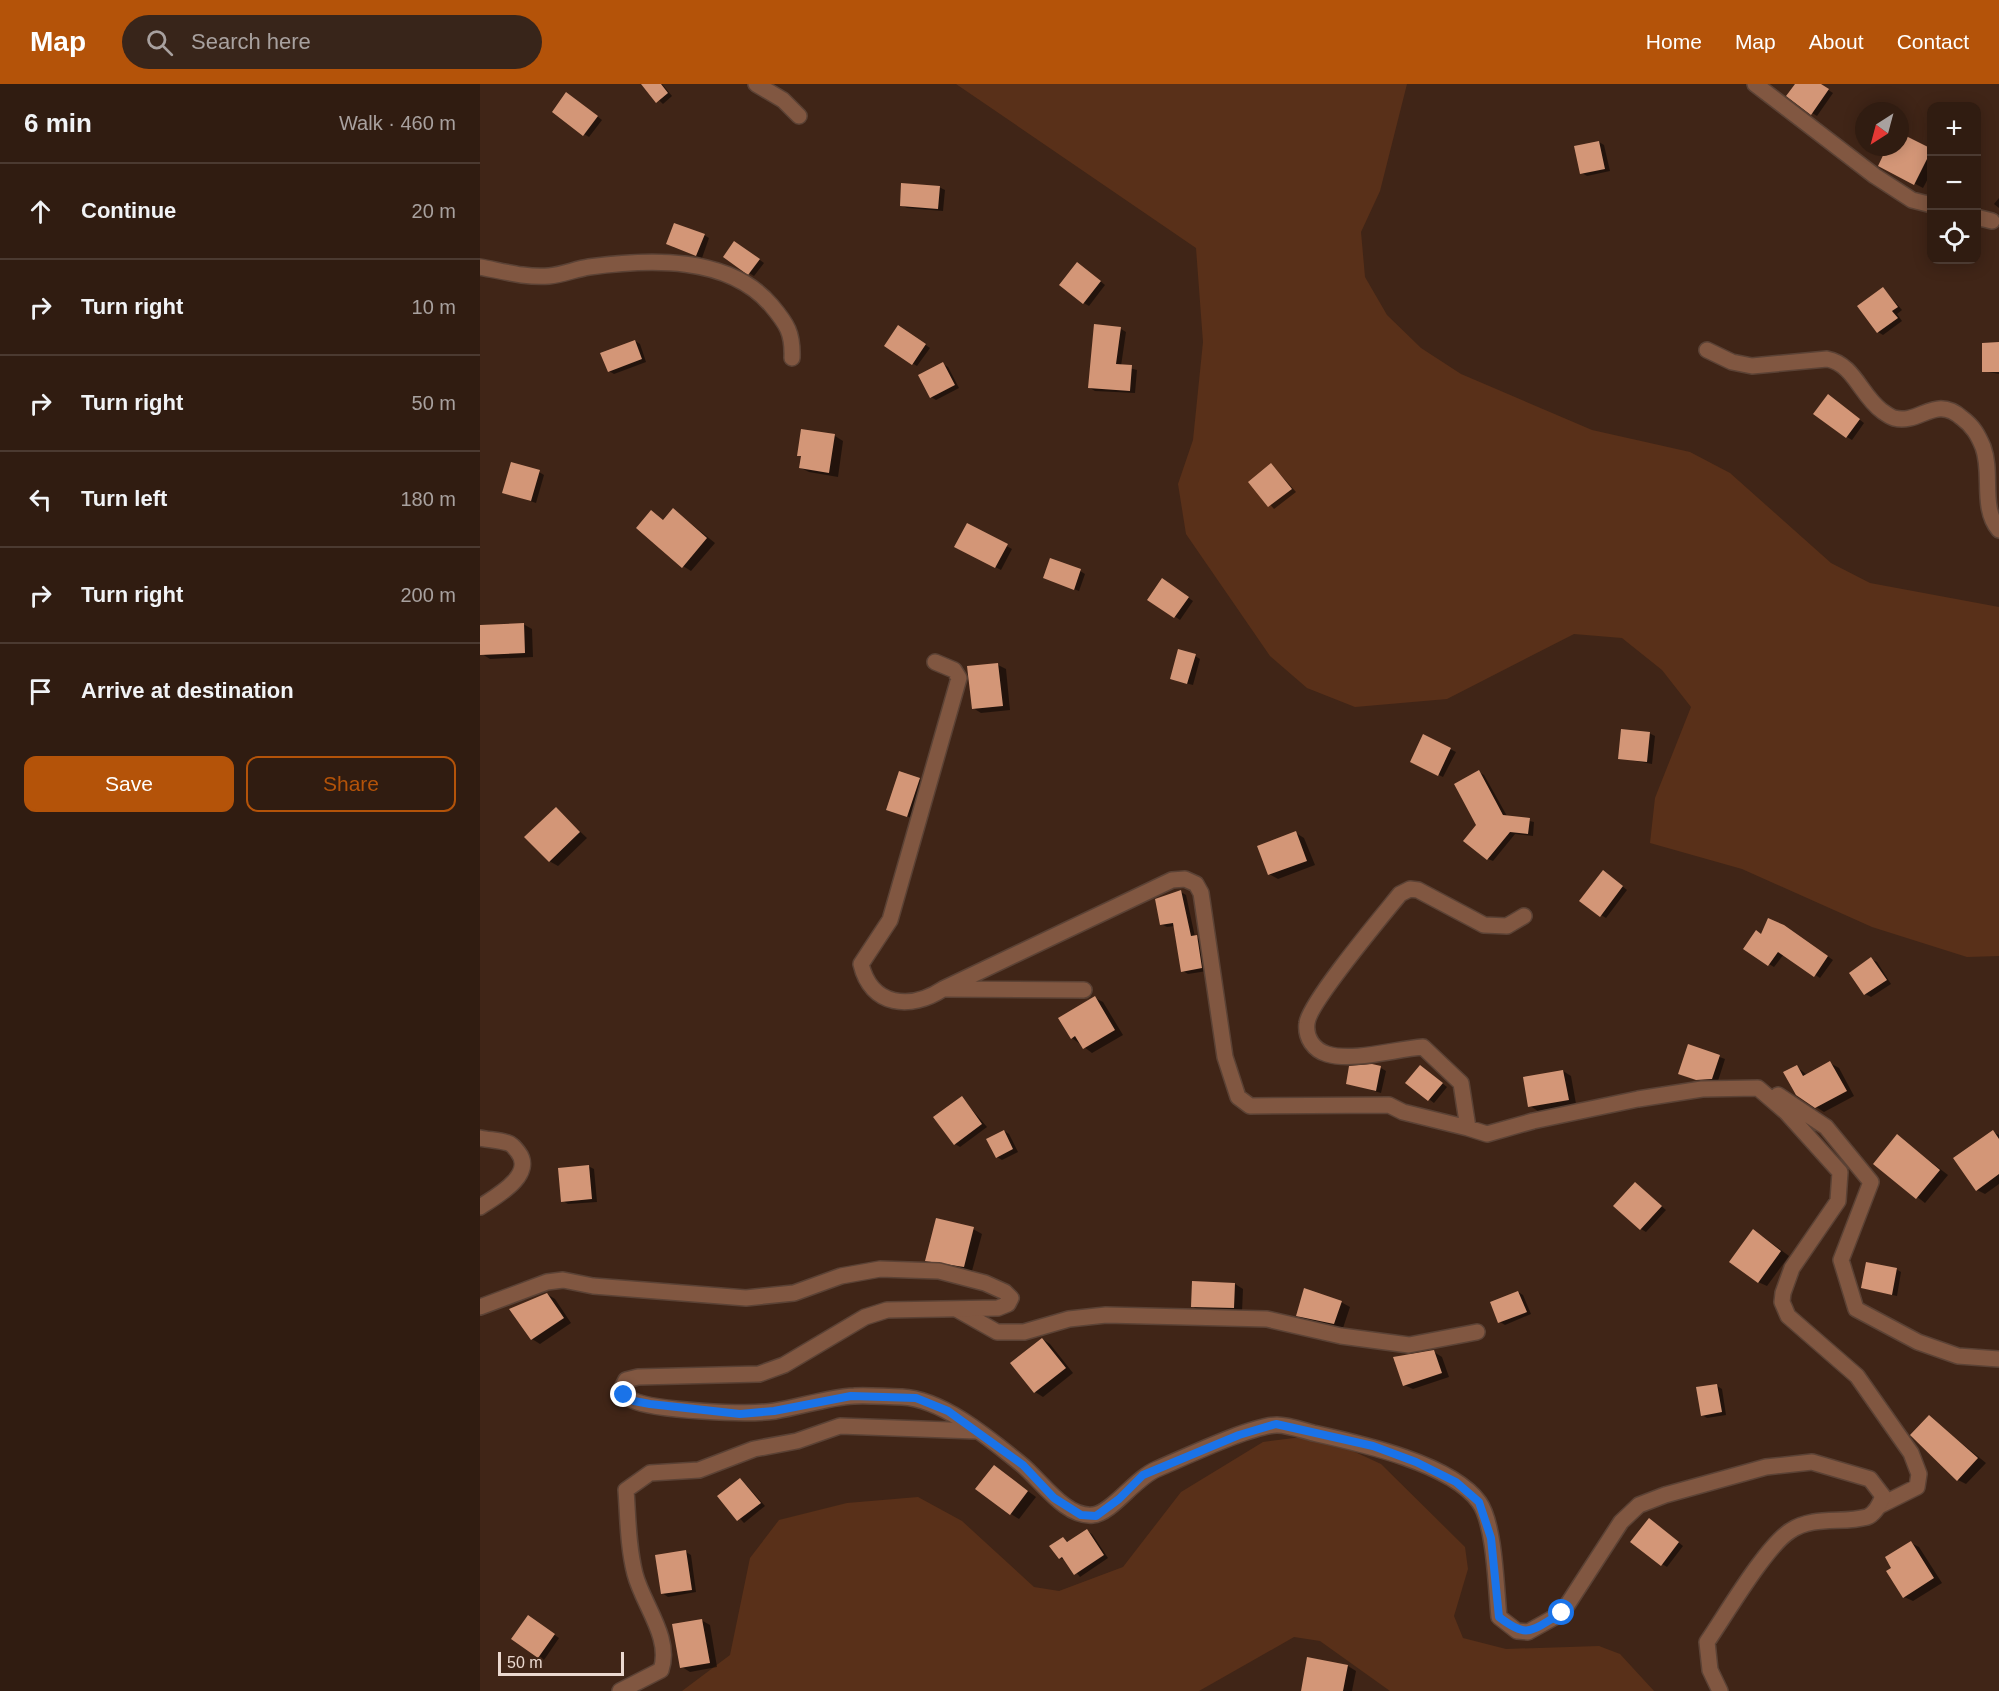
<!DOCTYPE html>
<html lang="en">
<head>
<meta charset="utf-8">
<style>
  body { margin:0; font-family:Arial,sans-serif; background:#38251a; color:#f1f3f6 }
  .controls { position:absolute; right:18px; top:18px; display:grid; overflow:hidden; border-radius:12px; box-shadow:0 3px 15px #0003 }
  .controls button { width:54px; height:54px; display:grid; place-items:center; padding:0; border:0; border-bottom:2px solid #4b3a31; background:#301c11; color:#f1f3f6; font:30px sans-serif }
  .compass { position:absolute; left:1375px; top:18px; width:54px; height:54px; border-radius:50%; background:#301c11; box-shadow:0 3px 15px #0003; rotate:216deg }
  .scale { position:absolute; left:18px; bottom:15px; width:126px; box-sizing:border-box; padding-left:6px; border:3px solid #ebd9d0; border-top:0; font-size:16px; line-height:21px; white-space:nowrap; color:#ebd9d0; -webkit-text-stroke:4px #402517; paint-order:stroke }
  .stop { position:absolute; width:18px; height:18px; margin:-14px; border:4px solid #1a73e8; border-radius:50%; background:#fff }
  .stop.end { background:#1a73e8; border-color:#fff; box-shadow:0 2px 6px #0008 }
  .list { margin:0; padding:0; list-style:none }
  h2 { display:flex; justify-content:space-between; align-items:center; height:78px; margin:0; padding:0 24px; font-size:26px }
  h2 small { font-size:20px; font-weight:400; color:#a8a19f }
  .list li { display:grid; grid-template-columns:39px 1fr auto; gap:18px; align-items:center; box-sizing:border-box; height:96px; padding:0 24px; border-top:2px solid #4b3a31 }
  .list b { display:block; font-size:22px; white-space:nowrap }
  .list em { font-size:20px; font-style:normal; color:#a8a19f }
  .actions { display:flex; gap:12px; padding:18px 24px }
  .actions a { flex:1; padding:14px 0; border:2px solid #b45309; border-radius:12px; text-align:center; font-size:21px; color:#b45309 }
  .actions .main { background:#b45309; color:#fff }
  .icon { flex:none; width:33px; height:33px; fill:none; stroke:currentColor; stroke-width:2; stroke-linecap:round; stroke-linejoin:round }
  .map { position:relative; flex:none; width:1519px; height:1607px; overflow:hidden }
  header { display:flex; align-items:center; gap:36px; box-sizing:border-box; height:84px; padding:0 30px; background:#b45309; color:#fff }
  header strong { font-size:28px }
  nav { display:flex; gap:33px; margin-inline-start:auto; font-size:21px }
  .search { width:420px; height:54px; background:#38251a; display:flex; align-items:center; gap:15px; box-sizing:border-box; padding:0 21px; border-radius:33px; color:#a8a19f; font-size:22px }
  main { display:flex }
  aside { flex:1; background:#301c11 }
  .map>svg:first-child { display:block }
  .green { fill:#593019 }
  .shadow { fill:#0007 }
  .building { fill:#d39677 }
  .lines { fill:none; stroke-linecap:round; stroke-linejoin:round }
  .minor-casing { stroke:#5b4235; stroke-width:18 }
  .tertiary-casing { stroke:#5b4235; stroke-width:18 }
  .minor { stroke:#815741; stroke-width:15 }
  .tertiary { stroke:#815741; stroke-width:15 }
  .route { stroke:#1a73e8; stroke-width:8 }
</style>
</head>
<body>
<header>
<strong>Map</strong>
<div class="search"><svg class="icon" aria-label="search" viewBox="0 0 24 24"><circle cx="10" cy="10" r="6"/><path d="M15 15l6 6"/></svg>Search here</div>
<nav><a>Home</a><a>Map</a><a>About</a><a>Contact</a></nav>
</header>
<main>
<aside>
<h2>6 min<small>Walk · 460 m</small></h2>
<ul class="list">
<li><svg class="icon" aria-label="ahead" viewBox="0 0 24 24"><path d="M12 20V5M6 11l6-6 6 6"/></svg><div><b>Continue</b></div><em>20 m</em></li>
<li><svg class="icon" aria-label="right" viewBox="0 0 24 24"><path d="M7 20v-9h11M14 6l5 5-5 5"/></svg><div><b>Turn right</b></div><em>10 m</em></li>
<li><svg class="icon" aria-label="right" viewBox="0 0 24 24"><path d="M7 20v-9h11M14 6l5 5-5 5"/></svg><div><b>Turn right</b></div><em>50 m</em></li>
<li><svg class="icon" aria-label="left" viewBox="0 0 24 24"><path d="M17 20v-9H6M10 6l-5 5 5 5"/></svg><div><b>Turn left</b></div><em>180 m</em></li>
<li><svg class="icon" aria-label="right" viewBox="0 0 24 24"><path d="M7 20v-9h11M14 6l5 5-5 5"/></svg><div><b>Turn right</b></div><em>200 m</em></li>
<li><svg class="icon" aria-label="arrive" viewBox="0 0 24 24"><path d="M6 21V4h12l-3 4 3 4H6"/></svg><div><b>Arrive at destination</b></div></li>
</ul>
<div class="actions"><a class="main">Save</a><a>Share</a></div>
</aside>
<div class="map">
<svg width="1519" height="1607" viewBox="0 0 1519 1607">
  <rect width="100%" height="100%" fill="#402517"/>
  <path class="green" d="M 476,0 L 927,0 L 900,107 L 881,148 L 885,193 L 907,231 L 941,264 L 981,290 L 1112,346 L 1210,368 L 1250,389 L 1351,479 L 1390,499 L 1519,523 L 1519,872 L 1487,873 L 1392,843 L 1262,785 L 1170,759 L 1175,714 L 1211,623 L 1182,586 L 1142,554 L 1094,550 L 967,615 L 875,623 L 827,604 L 790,572 L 706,450 L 698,400 L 713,356 L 723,258 L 716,164 Z
    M 838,1351 L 901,1380 L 985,1463 L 988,1485 L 974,1532 L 983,1554 L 1026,1565 L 1119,1562 L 1140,1570 L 1174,1607 L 910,1607 L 840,1557 L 814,1553 L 719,1607 L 202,1607 L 250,1571 L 270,1474 L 299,1436 L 367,1419 L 438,1413 L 482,1437 L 554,1503 L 579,1507 L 643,1483 L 701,1408 L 783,1358 Z"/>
  <path class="shadow" d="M 162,0 L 182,0 L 192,12 L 183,20 Z
    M 1316,0 L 1339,0 L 1353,9 L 1337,32 L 1332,29 Z
    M 92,13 L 122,36 L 109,53 L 104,50 Z
    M 1420,51 L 1452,67 L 1452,87 L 1443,104 L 1400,81 L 1408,63 L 1420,63 Z
    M 1119,58 L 1124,61 L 1130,87 L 1107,92 L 1102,89 Z
    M 459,103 L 465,106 L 463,127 L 427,124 L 421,121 Z
    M 1519,114 L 1519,124 L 1514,120 Z
    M 224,151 L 229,154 L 222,174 L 193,163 Z
    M 260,161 L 284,179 L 274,192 L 269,189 Z
    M 603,183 L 625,201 L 609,222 L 604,219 Z
    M 1403,204 L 1422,226 L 1417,230 L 1422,237 L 1403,251 L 1398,248 Z
    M 641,245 L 646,248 L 641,282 L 657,286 L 655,309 L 615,307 L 610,304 Z
    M 424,246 L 450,264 L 437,282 L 432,279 Z
    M 155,257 L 160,260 L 166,278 L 134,290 L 129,287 Z
    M 1503,260 L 1519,260 L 1519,290 L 1503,287 Z
    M 463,280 L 468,283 L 479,304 L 456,316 L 451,313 Z
    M 1353,315 L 1384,339 L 1372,356 L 1367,353 Z
    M 323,346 L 355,352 L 363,357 L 358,393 L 329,388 L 321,384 L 322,373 L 319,371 Z
    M 792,381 L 816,408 L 794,425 L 770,398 Z
    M 59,388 L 64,391 L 56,419 L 24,408 Z
    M 194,426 L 235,459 L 211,487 L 203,482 L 172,428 L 184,437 Z
    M 488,441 L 532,465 L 521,486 L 476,463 Z
    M 600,487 L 605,490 L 599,507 L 564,494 Z
    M 687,499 L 713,517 L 700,536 L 669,515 Z
    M 43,540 L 52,545 L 53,573 L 10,575 L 2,570 Z
    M 715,572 L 720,575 L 713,601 L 697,597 Z
    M 518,581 L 526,585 L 530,626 L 501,629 L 493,624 Z
    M 1169,649 L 1175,652 L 1172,680 L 1139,674 Z
    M 944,652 L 976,668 L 963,693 L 937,681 Z
    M 999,688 L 1004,691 L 1027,732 L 1054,738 L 1053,752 L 1035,750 L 1013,777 L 1008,775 L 997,741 Z
    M 439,695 L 444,698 L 432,734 L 413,728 Z
    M 76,725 L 107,754 L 78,782 L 69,777 Z
    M 816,749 L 824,754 L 835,781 L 798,795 L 789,790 Z
    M 1128,791 L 1147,806 L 1126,834 L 1121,831 Z
    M 701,808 L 706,811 L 715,853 L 722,856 L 727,887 L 708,890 L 703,887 L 695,842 L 687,843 L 681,840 Z
    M 1309,846 L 1353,876 L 1340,894 L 1304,870 L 1294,883 L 1289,880 L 1282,852 Z
    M 1391,875 L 1397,878 L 1411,900 L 1391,913 L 1385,910 L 1371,889 Z
    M 615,914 L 623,918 L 643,951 L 612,969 L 592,954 Z
    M 1209,962 L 1245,975 L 1238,997 L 1223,998 L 1205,992 Z
    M 1350,979 L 1359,984 L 1374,1012 L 1344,1028 L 1336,1023 L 1317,983 L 1327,991 Z
    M 871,984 L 901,984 L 906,987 L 901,1009 L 867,999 Z
    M 945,986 L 967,1003 L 954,1019 L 927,999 Z
    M 1083,987 L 1091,992 L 1096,1020 L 1058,1027 L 1050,1022 Z
    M 482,1014 L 507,1043 L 480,1063 L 475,1060 Z
    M 524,1047 L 529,1050 L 538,1068 L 522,1076 L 517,1073 Z
    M 1513,1048 L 1519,1051 L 1519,1100 L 1505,1110 L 1497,1106 Z
    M 1417,1052 L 1468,1091 L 1445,1119 L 1395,1080 Z
    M 108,1082 L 114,1085 L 117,1118 L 88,1120 L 83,1117 Z
    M 1155,1100 L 1186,1126 L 1166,1148 L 1161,1145 Z
    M 493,1145 L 502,1150 L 492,1187 L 455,1181 L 447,1176 Z
    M 1282,1152 L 1309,1172 L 1287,1202 L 1278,1198 Z
    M 1416,1185 L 1421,1188 L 1417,1212 L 1382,1204 Z
    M 755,1200 L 763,1205 L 762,1228 L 720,1227 L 712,1222 Z
    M 1038,1208 L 1043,1211 L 1051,1230 L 1025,1241 L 1020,1238 Z
    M 67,1210 L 75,1215 L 91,1239 L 60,1260 L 52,1255 Z
    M 861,1218 L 870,1223 L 863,1244 L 826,1236 L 817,1231 Z
    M 562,1255 L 570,1260 L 593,1289 L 563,1313 L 555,1308 Z
    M 954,1268 L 962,1273 L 969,1293 L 933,1305 L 924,1301 Z
    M 1237,1302 L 1242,1305 L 1246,1331 L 1227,1334 L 1222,1331 Z
    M 1449,1333 L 1506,1379 L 1486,1400 L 1478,1396 Z
    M 514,1382 L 556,1413 L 539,1435 L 531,1430 Z
    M 261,1395 L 285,1422 L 264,1439 L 239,1412 Z
    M 1174,1439 L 1203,1462 L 1187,1483 L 1182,1480 Z
    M 607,1447 L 612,1450 L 628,1474 L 600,1493 L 586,1476 L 580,1474 L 583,1455 L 589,1458 Z
    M 1431,1459 L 1439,1463 L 1462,1499 L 1433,1517 L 1424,1513 L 1413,1484 Z
    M 206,1468 L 211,1471 L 216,1508 L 188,1513 L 182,1509 Z
    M 53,1536 L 79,1554 L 64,1576 L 33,1555 Z
    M 221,1536 L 230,1541 L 237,1583 L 210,1588 L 202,1583 Z
    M 828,1575 L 868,1582 L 876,1587 L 872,1607 L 825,1607 Z"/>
  <path class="building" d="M 161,0 L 181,0 L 188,9 L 176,19 Z
    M 1315,0 L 1341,0 L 1349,5 L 1331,31 L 1306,12 Z
    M 86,8 L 118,32 L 103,52 L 72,28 Z
    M 1420,49 L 1452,65 L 1434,101 L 1398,82 L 1407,63 L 1420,63 Z
    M 1119,57 L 1125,85 L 1100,90 L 1094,62 Z
    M 421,99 L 460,102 L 458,125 L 420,122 Z
    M 194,139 L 225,150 L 216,172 L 186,160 Z
    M 254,157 L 280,175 L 268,191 L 243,173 Z
    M 597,178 L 621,197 L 603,220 L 579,201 Z
    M 1403,203 L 1418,223 L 1412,227 L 1418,234 L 1397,249 L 1377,222 Z
    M 614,240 L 641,243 L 636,280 L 652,281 L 650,307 L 608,304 Z
    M 418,241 L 446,260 L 432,281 L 404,262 Z
    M 155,256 L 162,275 L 128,288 L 120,269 Z
    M 1519,258 L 1519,288 L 1502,288 L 1502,259 Z
    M 463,278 L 475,301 L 450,314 L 438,291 Z
    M 1348,310 L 1380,335 L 1366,354 L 1333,330 Z
    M 321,345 L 355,350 L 349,389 L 319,384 L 321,372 L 317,372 Z
    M 31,378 L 60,386 L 51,417 L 22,409 Z
    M 791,379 L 812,405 L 788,423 L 768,398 Z
    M 193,424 L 227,454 L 202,484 L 156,444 L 171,426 L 183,436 Z
    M 487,439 L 528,460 L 515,484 L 474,463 Z
    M 570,474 L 601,485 L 594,506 L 563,494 Z
    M 682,494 L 709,513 L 694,534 L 667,516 Z
    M 44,539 L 45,569 L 0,571 L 0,541 Z
    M 698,565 L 716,570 L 707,600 L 690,595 Z
    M 518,579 L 523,622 L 492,625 L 487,582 Z
    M 1141,645 L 1170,648 L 1167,678 L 1138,675 Z
    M 943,650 L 971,664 L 958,692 L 930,678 Z
    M 999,686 L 1023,731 L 1050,734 L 1048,750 L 1030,748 L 1007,776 L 983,757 L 996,741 L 974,700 Z
    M 419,687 L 440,694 L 427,733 L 406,726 Z
    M 76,723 L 100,748 L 69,778 L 44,753 Z
    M 816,747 L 827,777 L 788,791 L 777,762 Z
    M 1123,786 L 1143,802 L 1120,833 L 1099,817 Z
    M 701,806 L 711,852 L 717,851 L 722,884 L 701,888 L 693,839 L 680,841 L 675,815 Z
    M 1288,834 L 1304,841 L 1348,872 L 1334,893 L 1298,868 L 1288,882 L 1263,865 L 1276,846 L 1281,850 Z
    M 1391,873 L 1407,896 L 1384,911 L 1369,889 Z
    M 615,912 L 635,946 L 603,965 L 595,952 L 591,955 L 578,934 Z
    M 1208,960 L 1240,971 L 1232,995 L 1216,996 L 1198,990 Z
    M 1350,977 L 1367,1007 L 1335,1024 L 1316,1011 L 1303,988 L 1317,981 L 1323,992 Z
    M 892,980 L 901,982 L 896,1007 L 866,1000 L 869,982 Z
    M 940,981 L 963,999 L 948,1017 L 925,999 Z
    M 1083,986 L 1089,1016 L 1048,1023 L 1043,993 Z
    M 482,1012 L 502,1040 L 474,1061 L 453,1033 Z
    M 524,1046 L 533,1065 L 516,1074 L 506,1055 Z
    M 1513,1046 L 1519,1055 L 1519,1090 L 1496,1107 L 1473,1074 Z
    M 1417,1050 L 1460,1086 L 1436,1115 L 1393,1080 Z
    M 109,1081 L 112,1115 L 81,1118 L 78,1084 Z
    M 1155,1098 L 1182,1122 L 1160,1146 L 1133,1122 Z
    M 456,1134 L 494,1143 L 484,1183 L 445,1177 Z
    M 1273,1145 L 1301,1167 L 1278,1199 L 1249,1178 Z
    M 1386,1178 L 1417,1184 L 1412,1211 L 1381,1204 Z
    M 712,1197 L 755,1199 L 754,1224 L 711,1223 Z
    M 824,1204 L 862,1217 L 854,1240 L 816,1232 Z
    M 1038,1207 L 1047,1228 L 1018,1239 L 1010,1218 Z
    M 67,1209 L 84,1234 L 51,1256 L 29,1225 Z
    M 562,1254 L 586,1284 L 554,1309 L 530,1279 Z
    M 954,1266 L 962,1289 L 923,1302 L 913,1273 Z
    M 1237,1300 L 1242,1328 L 1221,1332 L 1216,1303 Z
    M 1449,1331 L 1498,1374 L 1477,1397 L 1430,1351 Z
    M 514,1381 L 548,1407 L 530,1431 L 495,1405 Z
    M 260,1394 L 281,1419 L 257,1437 L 237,1412 Z
    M 1169,1434 L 1199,1458 L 1181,1482 L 1150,1458 Z
    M 607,1445 L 624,1471 L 594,1491 L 582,1473 L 579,1475 L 569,1462 L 583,1453 L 587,1458 Z
    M 1431,1457 L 1454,1494 L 1423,1514 L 1406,1487 L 1411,1484 L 1405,1473 Z
    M 206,1466 L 212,1506 L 181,1510 L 175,1471 Z
    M 48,1531 L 75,1550 L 58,1574 L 31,1555 Z
    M 222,1535 L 230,1579 L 200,1584 L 192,1540 Z
    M 827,1573 L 868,1581 L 863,1607 L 821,1607 Z"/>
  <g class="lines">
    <g class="minor-casing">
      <path id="minor" d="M 276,0 L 303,16 L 319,32
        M 1275,0 L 1395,92 L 1432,116 L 1452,121
        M 1496,133 L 1512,137
        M 0,183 C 22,187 46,194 69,192 C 82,191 96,185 109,183 C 168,175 248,171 291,221 C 307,240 313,249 312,274
        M 1227,266 L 1252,278 L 1272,282 L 1347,275 C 1374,280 1381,312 1402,327 C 1405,329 1410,333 1414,334 C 1440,341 1455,310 1482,334 C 1493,342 1498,351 1503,363 C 1513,390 1500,423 1519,446
        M 455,578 L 474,586 L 479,594 L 410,836 L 381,880 C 391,923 431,926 463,905 L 692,796 L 705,795 L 716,800 L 721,809 L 745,973 L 758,1013 L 770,1022 L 909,1021 L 923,1028 L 988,1044
        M 1044,832 L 1027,842 L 1004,841 L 938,806 L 930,805 L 920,810 C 903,831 829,919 827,939 C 825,954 834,966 847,970 C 873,978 915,965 943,963 L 981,999 L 988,1044 L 1007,1050 L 1053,1037 L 1158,1015 L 1222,1005 L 1278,1004 L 1306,1028 L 1360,1088 L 1358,1117 L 1312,1184 L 1303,1209 L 1302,1218 L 1308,1232 L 1377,1292 L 1431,1369 L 1439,1390 L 1437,1403 L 1399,1422
        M 466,905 L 604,906
        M 1298,1011 L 1346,1043 L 1391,1098 L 1361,1176 L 1376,1225 L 1438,1258 L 1478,1272 L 1519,1275
        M 0,1054 C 9,1056 19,1056 28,1059 C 32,1060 35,1064 38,1068 C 56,1091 15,1113 0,1123
        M 478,1226 L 517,1248 L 544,1248 L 589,1235 L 626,1231 L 787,1235 L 861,1252 L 929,1261 L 997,1248
        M 140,1607 L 181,1586 C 192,1554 163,1521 155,1490 C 148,1463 148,1434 146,1406 L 170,1389 L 219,1386 L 274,1365 L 317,1357 L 360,1342 L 496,1347"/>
    </g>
    <g class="tertiary-casing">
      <path id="tertiary" d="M 0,1223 L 67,1198 L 83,1196 L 113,1202 L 266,1214 L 314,1209 L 361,1192 L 400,1185 L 459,1187 L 505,1199 L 525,1208 L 531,1214 L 528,1220 L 518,1224 L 407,1226 L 385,1233 L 304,1281 L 279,1290 L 158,1293 L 146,1296 L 142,1304 C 144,1310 146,1313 152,1316 C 175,1327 268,1331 295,1327 C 320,1323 349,1313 374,1312 C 390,1311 406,1313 422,1313 C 463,1315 510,1355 541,1380 C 561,1396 585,1434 613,1431 C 631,1430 655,1394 677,1385 C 703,1374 772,1341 797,1341 C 808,1341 822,1346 833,1349 C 878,1359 971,1379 999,1418 C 1015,1440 1016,1505 1019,1533 L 1037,1547 L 1048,1548 L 1082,1529 L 1141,1438 L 1159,1421 L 1185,1411 L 1286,1383 L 1332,1378 L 1390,1395 L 1403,1412 C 1400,1420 1395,1430 1387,1433 C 1362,1440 1334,1431 1310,1447 C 1286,1462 1245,1532 1227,1558 L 1230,1586 L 1240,1607"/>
    </g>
    <use href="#minor" class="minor"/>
    <use href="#tertiary" class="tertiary"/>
  </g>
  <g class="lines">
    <path class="route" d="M 144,1311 L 154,1317 L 170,1320 L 260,1330 L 294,1327 L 371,1312 L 436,1314 L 468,1327 L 543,1381 L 574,1414 L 601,1431 L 616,1432 L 639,1415 L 663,1391 L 759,1351 L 796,1340 L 893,1362 L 936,1378 L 976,1398 L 999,1418 L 1011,1454 L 1019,1533 C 1049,1556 1051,1546 1082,1529"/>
  </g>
</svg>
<div class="controls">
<button>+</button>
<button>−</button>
<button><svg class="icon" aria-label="locate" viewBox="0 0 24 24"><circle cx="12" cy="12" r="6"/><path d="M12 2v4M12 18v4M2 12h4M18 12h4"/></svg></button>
</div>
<svg class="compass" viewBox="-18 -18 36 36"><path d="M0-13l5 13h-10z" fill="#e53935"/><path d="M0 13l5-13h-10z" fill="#a8a19f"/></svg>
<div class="scale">50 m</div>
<div class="stop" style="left:1082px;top:1529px"></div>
<div class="stop end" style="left:144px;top:1311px"></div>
</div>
</main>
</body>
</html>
